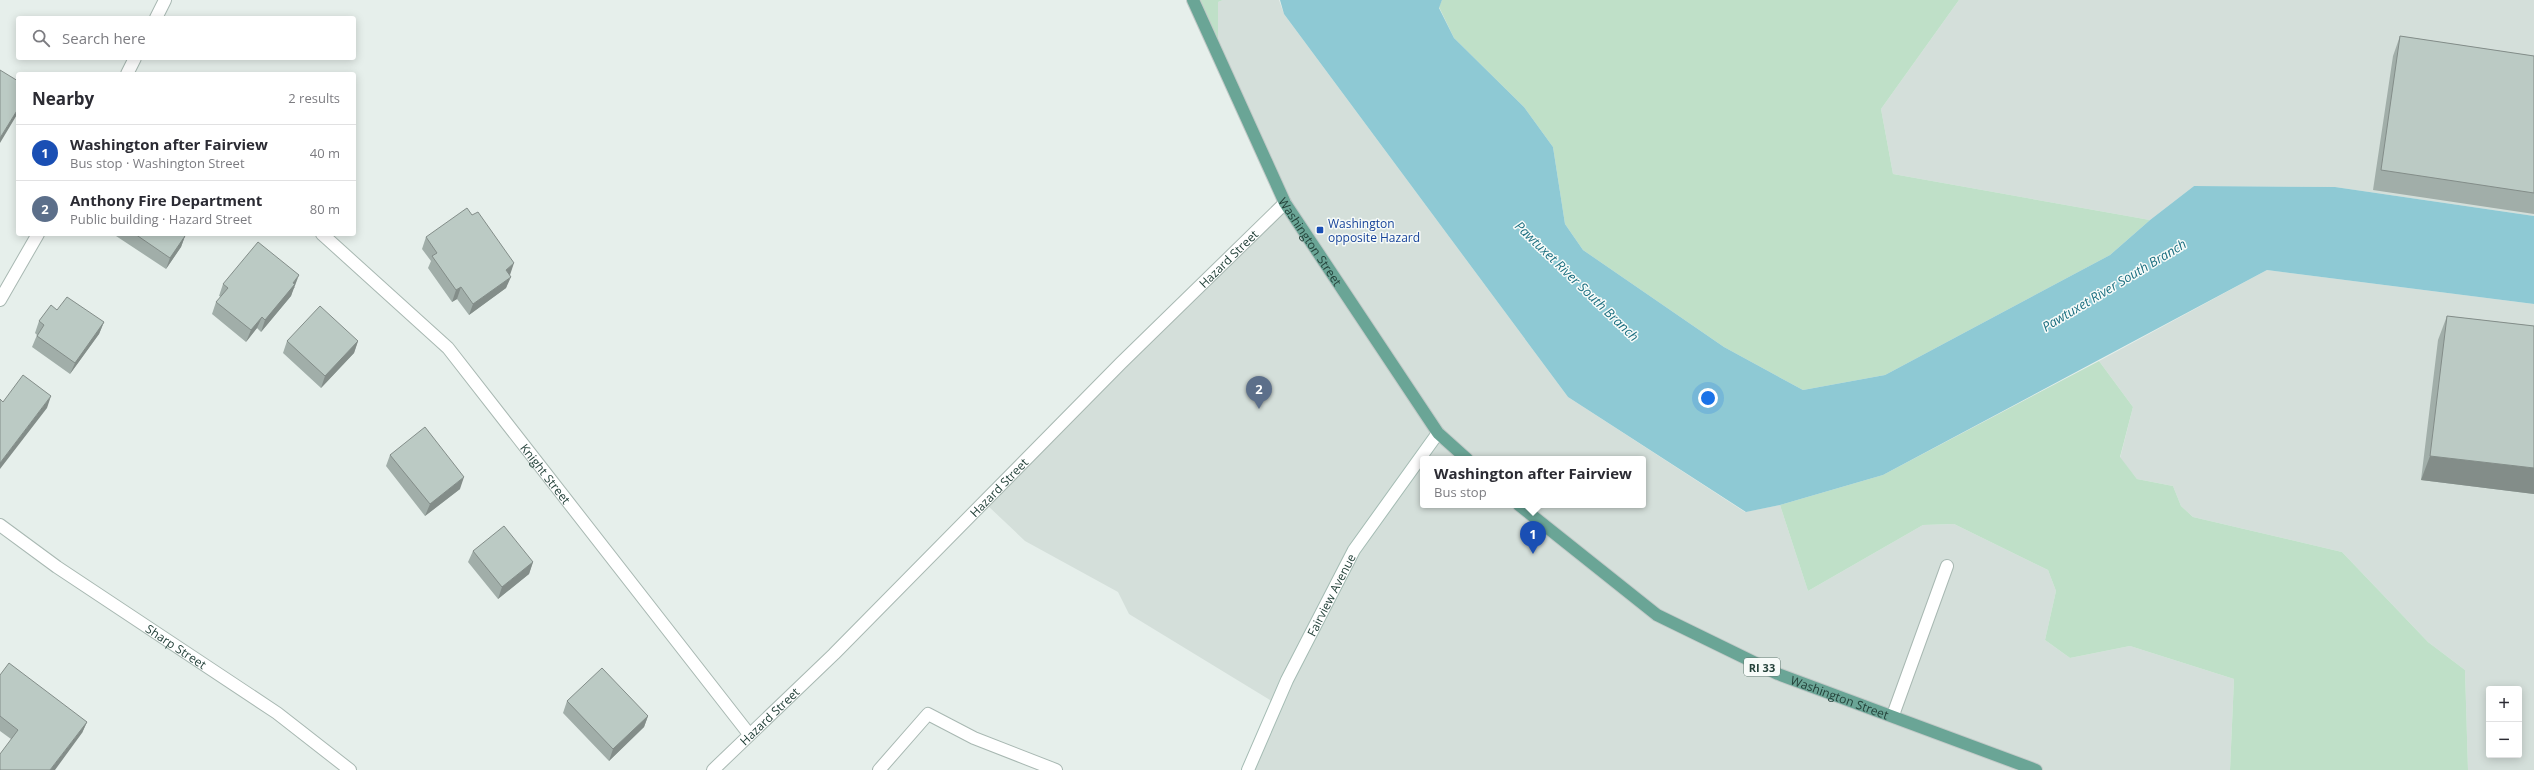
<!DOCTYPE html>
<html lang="en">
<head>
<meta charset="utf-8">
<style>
  body { margin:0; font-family:"Open Sans",sans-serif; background:#f7f7f7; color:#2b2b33 }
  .controls { position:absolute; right:12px; bottom:12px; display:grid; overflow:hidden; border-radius:4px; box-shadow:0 2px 10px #0003 }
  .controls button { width:36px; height:36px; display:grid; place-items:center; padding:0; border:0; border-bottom:1px solid #e1e1e2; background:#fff; color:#2b2b33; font:20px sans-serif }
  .you { position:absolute; left:1708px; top:398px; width:14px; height:14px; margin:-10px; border:3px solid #fff; border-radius:50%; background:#1a73e8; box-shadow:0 0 0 6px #1a73e833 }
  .badge { display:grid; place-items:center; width:26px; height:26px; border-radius:50%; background:#b45309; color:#fff; font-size:13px; font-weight:700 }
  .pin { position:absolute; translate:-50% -33px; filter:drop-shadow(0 1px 2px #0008) }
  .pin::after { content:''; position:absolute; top:21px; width:14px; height:12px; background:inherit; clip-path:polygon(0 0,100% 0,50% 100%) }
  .popup { position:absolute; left:1420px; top:456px; width:226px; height:52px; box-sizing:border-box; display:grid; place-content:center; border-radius:4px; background:#fff; filter:drop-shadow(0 1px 3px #0005); font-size:13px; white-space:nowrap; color:#7c7c81 }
  .popup b { font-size:15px; color:#2b2b33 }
  .popup::after { content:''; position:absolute; left:50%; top:100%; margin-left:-8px; border:8px solid transparent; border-top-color:#fff }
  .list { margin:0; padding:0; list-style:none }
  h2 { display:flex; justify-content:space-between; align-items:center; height:52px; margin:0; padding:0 16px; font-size:17px }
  h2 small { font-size:13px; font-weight:400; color:#7c7c81 }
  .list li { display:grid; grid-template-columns:26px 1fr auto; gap:12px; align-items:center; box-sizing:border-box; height:56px; padding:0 16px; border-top:1px solid #e1e1e2 }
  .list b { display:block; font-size:15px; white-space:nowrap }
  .list p { margin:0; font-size:13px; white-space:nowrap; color:#7c7c81 }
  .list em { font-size:13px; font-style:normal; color:#7c7c81 }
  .icon { flex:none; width:22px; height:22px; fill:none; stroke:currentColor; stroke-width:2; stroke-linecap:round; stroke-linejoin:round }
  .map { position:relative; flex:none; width:2534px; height:770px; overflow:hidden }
  .search { position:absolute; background:#fff; box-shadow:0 2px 10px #0003; left:16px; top:16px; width:340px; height:44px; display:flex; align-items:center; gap:10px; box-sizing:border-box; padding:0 14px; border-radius:4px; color:#7c7c81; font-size:15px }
  .panel { position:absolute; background:#fff; box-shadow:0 2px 10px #0003; left:16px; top:72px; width:340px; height:164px; border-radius:4px }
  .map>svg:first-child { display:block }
  .built { fill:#d4dfda; fill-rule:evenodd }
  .green { fill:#bfe0c8 }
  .water { fill:#8ec9d4 }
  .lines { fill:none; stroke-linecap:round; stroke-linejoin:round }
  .lane-casing { stroke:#a8b8b2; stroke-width:14 }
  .street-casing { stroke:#a8b8b2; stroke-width:14 }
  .secondary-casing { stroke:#a4bbb3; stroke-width:14 }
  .primary-casing { stroke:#c2cac8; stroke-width:14 }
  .lane { stroke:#fff; stroke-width:12 }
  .street { stroke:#fff; stroke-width:12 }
  .secondary { stroke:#fff; stroke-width:12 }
  .primary { stroke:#6aa596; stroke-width:12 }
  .wall { fill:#a1aea9 }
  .shaded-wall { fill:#838d89 }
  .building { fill:#bbcac4; stroke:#838d89 }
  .transit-dot { fill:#1a4fb4; stroke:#f7fbf9; stroke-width:1.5 }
  .labels { text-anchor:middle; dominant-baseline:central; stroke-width:3; stroke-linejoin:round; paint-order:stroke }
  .shield { fill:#f7fbf9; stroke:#637a73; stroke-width:1 }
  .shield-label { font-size:11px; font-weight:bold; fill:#24423a }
  .transit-label { font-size:12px; fill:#164399; stroke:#f7fbf9; text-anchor:start }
  .street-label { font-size:12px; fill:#24423a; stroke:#f7fbf9 }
  .water-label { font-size:13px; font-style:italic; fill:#1c6f80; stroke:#f7fbf9 }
</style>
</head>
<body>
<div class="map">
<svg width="2534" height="770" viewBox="0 0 2534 770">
  <rect width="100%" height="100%" fill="#e6efeb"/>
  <path class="built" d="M 1223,0 L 1279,0 L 1284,14 L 1568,397 L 1745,512 L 1780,505 L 1808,591 L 1923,525 L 1954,524 L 2048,570 L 2056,591 L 2045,640 L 2070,658 L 2130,646 L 2234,679 L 2230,770 L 1245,770 L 1272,707 L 1270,700 L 1129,614 L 1118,592 L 1025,541 L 986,504 L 1278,211 L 1275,190 L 1218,45 L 1218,2 ZM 1423,459 L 1643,459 L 1643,505 L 1423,505 Z
    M 1959,0 L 2534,0 L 2534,216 L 2335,187 L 2194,186 L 2150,220 L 1893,174 L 1881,109 Z
    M 2267,270 L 2534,304 L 2534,770 L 2468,770 L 2465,670 L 2428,642 L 2342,552 L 2193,517 L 2181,506 L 2173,486 L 2137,479 L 2120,458 L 2133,407 L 2099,361 ZM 2489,689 L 2519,689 L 2519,755 L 2489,755 Z"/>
  <path class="green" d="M 1189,0 L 1223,0 L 1218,2 L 1218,45 Z
    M 1442,0 L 1959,0 L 1881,109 L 1893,174 L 2150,220 L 2110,255 L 1885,375 L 1803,390 L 1724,347 L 1583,250 L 1565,224 L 1553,147 L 1524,107 L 1454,38 L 1439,7 Z
    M 2099,361 L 2133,407 L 2120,457 L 2137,479 L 2173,486 L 2181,506 L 2193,517 L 2342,552 L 2428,642 L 2465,670 L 2468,770 L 2230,770 L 2234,679 L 2130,646 L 2070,658 L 2045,640 L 2056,591 L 2048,570 L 1954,524 L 1923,525 L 1808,591 L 1780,505 L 1883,475 Z"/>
  <path class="water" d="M 1280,0 L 1442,0 L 1439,8 L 1454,38 L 1524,107 L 1553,147 L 1565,224 L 1583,250 L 1724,347 L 1803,390 L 1885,375 L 2110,255 L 2150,220 L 2194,186 L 2335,187 L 2534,216 L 2534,304 L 2267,270 L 1883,475 L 1780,505 L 1746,512 L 1568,397 L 1284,14 Z"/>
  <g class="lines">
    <g class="lane-casing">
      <path id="lane" d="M 1893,715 L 1947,566
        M 879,770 L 928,714 L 974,738 L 1056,770"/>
    </g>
    <g class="street-casing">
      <g id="street">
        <path d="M 156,18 L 165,0"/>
        <path d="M 127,74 L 135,58"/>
        <path id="s1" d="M 322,234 L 448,348 L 749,734"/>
        <path d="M 0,300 L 38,234"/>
        <path id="s2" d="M 0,525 L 57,567 L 277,713 L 350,770"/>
        <path id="s3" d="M 713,770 L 834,654 L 1121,363 L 1285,203"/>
      </g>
    </g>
    <g class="secondary-casing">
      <g id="secondary">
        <path id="s4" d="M 1248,770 L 1287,680 L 1354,550 L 1438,433"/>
      </g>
    </g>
    <g class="primary-casing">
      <g id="primary">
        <path id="s5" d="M 1193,0 L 1285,203 L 1438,433 L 1467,459"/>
        <path id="s6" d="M 1519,505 L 1657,615 L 1778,674 L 2036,770"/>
      </g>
    </g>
    <use href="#lane" class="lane"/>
    <use href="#street" class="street"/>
    <use href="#secondary" class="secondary"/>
    <use href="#primary" class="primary"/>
  </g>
  <path class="wall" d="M 2400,36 L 2534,56 L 2534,214 L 2373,190 L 2393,56 Z
    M 113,234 L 183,234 L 185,236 L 181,247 L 166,269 Z
    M 426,237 L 510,275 L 506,288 L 469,315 L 457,299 L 452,302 L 428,268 L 431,261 L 422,249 Z
    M 223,284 L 295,287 L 293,289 L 291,296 L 261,332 L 257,328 L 246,342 L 212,314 L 216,302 L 221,297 L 219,296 Z
    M 57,310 L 104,322 L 99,334 L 70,374 L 32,347 L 37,335 L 35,333 L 39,321 Z
    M 2447,316 L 2534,326 L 2534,494 L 2421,480 L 2438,340 Z
    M 287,341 L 358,341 L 354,353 L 321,388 L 283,353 Z
    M 390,455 L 460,489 L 425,516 L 386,466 Z
    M 473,551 L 533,562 L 529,574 L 498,599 L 468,562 Z
    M 0,675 L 87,722 L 82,733 L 11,739 L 0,731 Z
    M 567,701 L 648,716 L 644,727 L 609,761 L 563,713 Z"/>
  <path class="shaded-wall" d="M 18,109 L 18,113 L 0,143 L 0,138 Z
    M 185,236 L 181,247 L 166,269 L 170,258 Z
    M 514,263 L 510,275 L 501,281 L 506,270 Z
    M 299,275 L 291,296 L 261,332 L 265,320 Z
    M 511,277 L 506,288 L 469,315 L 473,304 Z
    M 461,287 L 457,299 L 452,302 L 456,290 Z
    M 262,317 L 257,328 L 246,342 L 251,330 Z
    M 104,322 L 99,334 L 70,374 L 75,363 Z
    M 358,341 L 354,353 L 321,388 L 325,376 Z
    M 51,396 L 47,408 L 0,469 L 0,463 Z
    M 2430,456 L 2534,468 L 2534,494 L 2421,480 Z
    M 464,477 L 460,489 L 425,516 L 430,504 Z
    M 533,562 L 529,574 L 498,599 L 502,587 Z
    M 648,716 L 644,727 L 609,761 L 613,749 Z
    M 87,722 L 82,733 L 55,770 L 50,770 Z"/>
  <path class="building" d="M 2400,36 L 2534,56 L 2534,193 L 2381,170 Z
    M 0,70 L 18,81 L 18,109 L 0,138 Z
    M 467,208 L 472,215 L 478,212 L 514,263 L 506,270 L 511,277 L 473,304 L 461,287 L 456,290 L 432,256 L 437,253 L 426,237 Z
    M 135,234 L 183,234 L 185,236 L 170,258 Z
    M 258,242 L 299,275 L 293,283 L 295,284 L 265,320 L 262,317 L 251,330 L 216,302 L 228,288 L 223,284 Z
    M 67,297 L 104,322 L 75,363 L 37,336 L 44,325 L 39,321 L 51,305 L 57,310 Z
    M 320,306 L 358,341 L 325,376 L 287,341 Z
    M 2447,316 L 2534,326 L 2534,468 L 2430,456 Z
    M 23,375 L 51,396 L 0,463 L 0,399 L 3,402 Z
    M 425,427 L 464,477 L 430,504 L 390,455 Z
    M 504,526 L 533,562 L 502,587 L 473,551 Z
    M 9,663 L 87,722 L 50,770 L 0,770 L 0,754 L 18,730 L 0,716 L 0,675 Z
    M 602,668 L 648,716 L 613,749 L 567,701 Z"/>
  <rect class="transit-dot" x="1316" y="226" width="8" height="8" rx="2"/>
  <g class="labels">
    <rect class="shield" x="1744" y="658" width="36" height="18" rx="3"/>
    <g class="shield-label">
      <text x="1762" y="667">RI 33</text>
    </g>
    <g class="transit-label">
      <text x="1328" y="223">Washington<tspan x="1328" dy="14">opposite Hazard</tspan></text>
    </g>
    <g class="street-label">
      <text stroke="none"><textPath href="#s5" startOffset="269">Washington Street</textPath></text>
      <text stroke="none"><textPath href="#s3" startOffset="726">Hazard Street</textPath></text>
      <text stroke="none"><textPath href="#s1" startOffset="329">Knight Street</textPath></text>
      <text stroke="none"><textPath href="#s3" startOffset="402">Hazard Street</textPath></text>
      <text stroke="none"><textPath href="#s4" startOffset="194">Fairview Avenue</textPath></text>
      <text stroke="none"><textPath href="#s2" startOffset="214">Sharp Street</textPath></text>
      <text stroke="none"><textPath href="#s6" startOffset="377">Washington Street</textPath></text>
      <text stroke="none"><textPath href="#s3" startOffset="78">Hazard Street</textPath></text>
    </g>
    <g class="water-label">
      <text transform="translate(1577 281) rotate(44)">Pawtuxet River South Branch</text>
      <text transform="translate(2114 285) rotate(-31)">Pawtuxet River South Branch</text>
    </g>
  </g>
</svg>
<div class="controls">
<button>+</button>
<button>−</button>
</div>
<div class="you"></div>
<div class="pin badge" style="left:1533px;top:554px;background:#1a4fb4">1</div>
<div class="popup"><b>Washington after Fairview</b>Bus stop</div>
<div class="pin badge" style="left:1259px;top:409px;background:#5c6f8a">2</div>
<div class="search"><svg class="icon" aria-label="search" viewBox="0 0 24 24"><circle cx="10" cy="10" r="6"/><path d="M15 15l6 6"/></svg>Search here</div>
<section class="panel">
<h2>Nearby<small>2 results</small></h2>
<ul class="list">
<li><span class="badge" style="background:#1a4fb4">1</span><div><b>Washington after Fairview</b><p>Bus stop · Washington Street</p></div><em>40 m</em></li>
<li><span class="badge" style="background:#5c6f8a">2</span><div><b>Anthony Fire Department</b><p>Public building · Hazard Street</p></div><em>80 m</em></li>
</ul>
</section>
</div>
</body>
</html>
